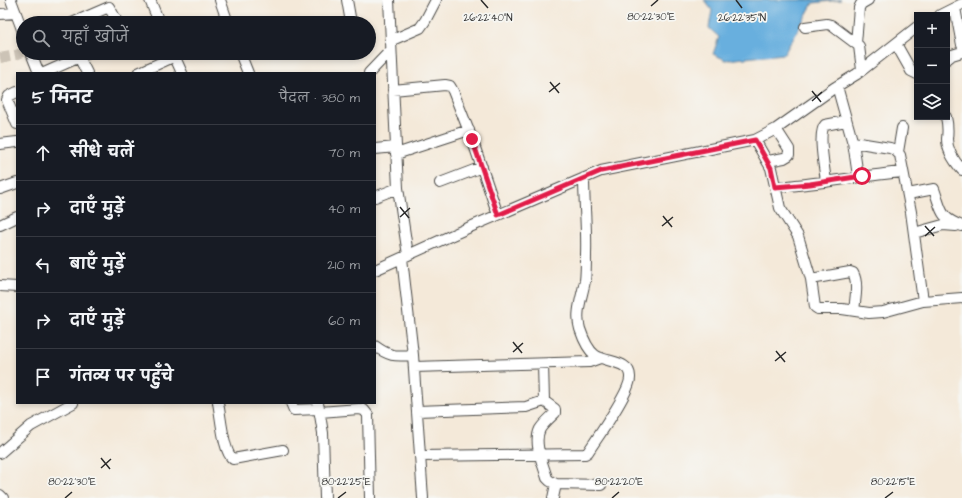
<!DOCTYPE html>
<html lang="hi">
<head>
<meta charset="utf-8">
<style>
  body { margin:0; font-family:"Architects Daughter","Playpen Sans Deva",sans-serif; background:#20242c; color:#f1f3f6 }
  .controls { position:absolute; right:12px; top:12px; display:grid; overflow:hidden; border-radius:0px; box-shadow:0 2px 6px #0003 }
  .controls button { width:36px; height:36px; display:grid; place-items:center; padding:0; border:0; border-bottom:1px solid #363941; background:#171b24; color:#f1f3f6; font:20px sans-serif }
  .stop { position:absolute; width:12px; height:12px; margin:-9px; border:3px solid #e11d48; border-radius:50%; background:#fff }
  .stop.end { background:#e11d48; border-color:#fff; box-shadow:0 1px 4px #0008 }
  .list { margin:0; padding:0; list-style:none }
  h2 { display:flex; justify-content:space-between; align-items:center; height:52px; margin:0; padding:0 16px; font-size:17px }
  h2 small { font-size:13px; font-weight:400; color:#9ea1a6 }
  .list li { display:grid; grid-template-columns:26px 1fr auto; gap:12px; align-items:center; box-sizing:border-box; height:56px; padding:0 16px; border-top:1px solid #363941 }
  .list b { display:block; font-size:15px; white-space:nowrap }
  .list em { font-size:13px; font-style:normal; color:#9ea1a6 }
  .icon { flex:none; width:22px; height:22px; fill:none; stroke:currentColor; stroke-width:2; stroke-linecap:round; stroke-linejoin:round }
  .map { position:relative; flex:none; width:962px; height:498px; overflow:hidden }
  .search { position:absolute; background:#171b24; box-shadow:0 2px 6px #0003; left:16px; top:16px; width:360px; height:44px; display:flex; align-items:center; gap:10px; box-sizing:border-box; padding:0 14px; border-radius:22px; color:#9ea1a6; font-size:15px }
  .panel { position:absolute; background:#171b24; box-shadow:0 2px 6px #0003; left:16px; top:72px; width:360px; height:332px; border-radius:0px }
  .map>svg:first-child { display:block }
  .water { fill:#67afde; stroke:#496d84 }
  .lines { fill:none; stroke-linecap:round; stroke-linejoin:round }
  .minor-tunnel { stroke:#ccc3b6; stroke-width:10; stroke-dasharray:10 5; stroke-linecap:butt }
  .minor-casing { stroke:#494845; stroke-width:12 }
  .minor { stroke:#fff; stroke-width:10 }
  .route { stroke:#e11d48; stroke-width:5 }
  .ticks { fill:none; stroke:#2b2b2b; stroke-width:1.5 }
  .ticks-label { font-size:10px; text-anchor:middle; fill:#2b2b2b; stroke:#f6f6f2; stroke-width:3.5; stroke-linejoin:round; paint-order:stroke }
</style>
</head>
<body>
<div class="map">
<svg width="962" height="498" viewBox="0 0 962 498">
  <rect width="100%" height="100%" fill="#f6f6f2"/>
  <filter id="ink" filterUnits="userSpaceOnUse"><feTurbulence type="fractalNoise" baseFrequency=".025" numOctaves="2"/><feDisplacementMap in="SourceGraphic" scale="8" xChannelSelector="R" yChannelSelector="G"/><feConvolveMatrix kernelMatrix="1 2 1 2 8 2 1 2 1" color-interpolation-filters="sRGB"/></filter>
  <filter id="wash" filterUnits="userSpaceOnUse"><feTurbulence type="fractalNoise" baseFrequency=".012" numOctaves="4" result="noise"/><feDisplacementMap in="SourceGraphic" scale="16" xChannelSelector="R" yChannelSelector="G"/><feGaussianBlur stdDeviation="0.9" result="paint"/><feColorMatrix in="noise" values="0 0 0 0 0 0 0 0 0 0 0 0 0 0 0 0 0 1.4 0 .05"/><feComposite in="paint" operator="in"/></filter>
  <g filter="url(#wash)">
    <rect width="100%" height="100%" fill="#f4e9d9"/>
    <path class="water" d="M 704,0 L 841,0 L 813,3 L 784,54 L 726,60 L 713,54 L 719,37 L 709,28 L 712,10 Z"/>
  </g>
  <g filter="url(#ink)">
    <g class="lines">
      <path class="minor-tunnel" d="M 0,58 L 16,55 L 23,52"/>
      <g class="minor-casing">
        <path id="minor" d="M 11,0 L 23,32
          M 150,0 L 159,22
          M 220,0 L 228,23
          M 347,0 L 350,17
          M 389,0 L 398,188 L 408,255
          M 955,8 L 962,45
          M 0,14 L 16,13
          M 940,15 L 962,4
          M 72,23 L 109,7 L 118,23
          M 805,27 L 827,24 L 831,25 L 859,46 L 862,70
          M 390,41 L 420,28 L 425,21 L 436,0
          M 856,43 L 859,8 L 861,4 L 868,0
          M 896,44 L 909,67 L 911,71 L 917,74
          M 31,53 L 39,73
          M 173,53 L 182,73
          M 240,53 L 248,73
          M 79,57 L 87,73
          M 947,59 L 952,55 L 962,52
          M 44,73 L 89,53
          M 138,73 L 182,53
          M 369,73 L 391,50
          M 837,86 L 852,140 L 853,142 L 890,148 L 895,150 L 900,155 L 911,212 L 923,301
          M 393,90 L 445,85 L 450,86 L 453,91 L 472,139 L 498,215
          M 17,92 L 9,96 L 7,100 L 17,124
          M 946,117 C 948,125 948,131 947,139 C 947,151 954,161 962,170
          M 755,140 L 771,168 L 780,208 L 798,236 L 811,279 L 815,307 L 818,309 L 842,309 L 869,313 L 883,312 L 923,301 L 962,298
          M 853,142 L 858,176
          M 0,144 L 17,142
          M 375,149 L 396,147
          M 898,152 L 902,128
          M 396,154 L 469,130
          M 768,161 L 784,158 L 789,155 L 789,149 L 776,129
          M 826,182 C 825,170 817,133 825,125 L 846,121
          M 440,183 L 482,167
          M 775,187 C 818,184 860,176 903,172
          M 0,189 L 17,183
          M 908,194 L 934,189 C 942,211 939,217 962,226
          M 375,197 L 398,188
          M 0,225 L 17,217
          M 914,233 L 943,225 L 956,226
          M 402,258 L 413,355 L 423,498
          M 375,270 L 470,227 L 601,171 L 755,140 L 776,129 L 834,88 L 857,74 L 917,27
          M 811,279 L 850,272 L 853,273 C 859,283 855,300 854,311
          M 0,286 L 17,287
          M 375,346 C 390,357 395,356 413,355
          M 543,364 L 544,401 L 555,409 L 555,413 C 550,418 544,423 540,429 C 533,443 543,464 547,478 L 550,481 L 556,484 L 601,485
          M 414,367 L 589,362 L 600,358
          M 218,403 C 221,416 223,452 233,459 L 283,450
          M 291,403 L 294,410 L 319,409
          M 318,403 L 323,433 L 325,498
          M 417,411 L 526,407 L 544,401
          M 320,412 L 359,409 L 364,410 L 368,415 L 370,498
          M 0,453 L 31,426 L 73,403
          M 420,456 L 585,454 L 588,452 C 597,438 630,392 630,378 C 631,360 606,363 595,355 C 587,349 583,338 580,329 C 575,313 582,297 585,281 C 586,273 586,263 586,254 C 587,229 584,203 584,178
          M 0,495 L 3,498
          M 553,498 L 556,484"/>
      </g>
      <use href="#minor" class="minor"/>
    </g>
  </g>
  <g class="lines" filter="url(#ink)">
    <path class="route" d="M 472,139 L 498,215 L 601,171 L 755,140 L 771,168 L 775,187 L 810,184 L 862,176"/>
  </g>
  <path class="ticks" d="M 481,0 L 488,8M 736,0 L 742,8M 651,6 L 658,0M 550,82 L 559,93M 812,91 L 821,102M 549,92 L 560,83M 812,101 L 822,92M 400,207 L 409,218M 663,216 L 672,227M 400,217 L 410,208M 662,226 L 673,217M 925,226 L 934,236M 925,236 L 935,227M 513,342 L 522,353M 776,351 L 785,362M 513,352 L 523,343M 775,361 L 786,352M 101,458 L 110,469M 101,468 L 111,459M 65,498 L 72,492M 338,498 L 346,492M 612,498 L 619,492M 885,498 L 893,492"/>
  <g class="ticks-label">
    <text x="651" y="20">80°22'30"E</text>
    <text x="488" y="21">26°22'40"N</text>
    <text x="742" y="21">26°22'35"N</text>
    <text x="72" y="485">80°22'30"E</text>
    <text x="346" y="485">80°22'25"E</text>
    <text x="619" y="485">80°22'20"E</text>
    <text x="893" y="485">80°22'15"E</text>
  </g>
</svg>
<div class="controls">
<button>+</button>
<button>−</button>
<button><svg class="icon" aria-label="layers" viewBox="0 0 24 24"><path d="M12 4l9 5-9 5-9-5zM3 14l9 5 9-5"/></svg></button>
</div>
<div class="stop" style="left:862px;top:176px"></div>
<div class="stop end" style="left:472px;top:139px"></div>
<div class="search"><svg class="icon" aria-label="search" viewBox="0 0 24 24"><circle cx="10" cy="10" r="6"/><path d="M15 15l6 6"/></svg>यहाँ खोजें</div>
<section class="panel">
<h2>5 मिनट<small>पैदल · 380 m</small></h2>
<ul class="list">
<li><svg class="icon" aria-label="ahead" viewBox="0 0 24 24"><path d="M12 20V5M6 11l6-6 6 6"/></svg><div><b>सीधे चलें</b></div><em>70 m</em></li>
<li><svg class="icon" aria-label="right" viewBox="0 0 24 24"><path d="M7 20v-9h11M14 6l5 5-5 5"/></svg><div><b>दाएँ मुड़ें</b></div><em>40 m</em></li>
<li><svg class="icon" aria-label="left" viewBox="0 0 24 24"><path d="M17 20v-9H6M10 6l-5 5 5 5"/></svg><div><b>बाएँ मुड़ें</b></div><em>210 m</em></li>
<li><svg class="icon" aria-label="right" viewBox="0 0 24 24"><path d="M7 20v-9h11M14 6l5 5-5 5"/></svg><div><b>दाएँ मुड़ें</b></div><em>60 m</em></li>
<li><svg class="icon" aria-label="arrive" viewBox="0 0 24 24"><path d="M6 21V4h12l-3 4 3 4H6"/></svg><div><b>गंतव्य पर पहुँचे</b></div></li>
</ul>
</section>
</div>
</body>
</html>
